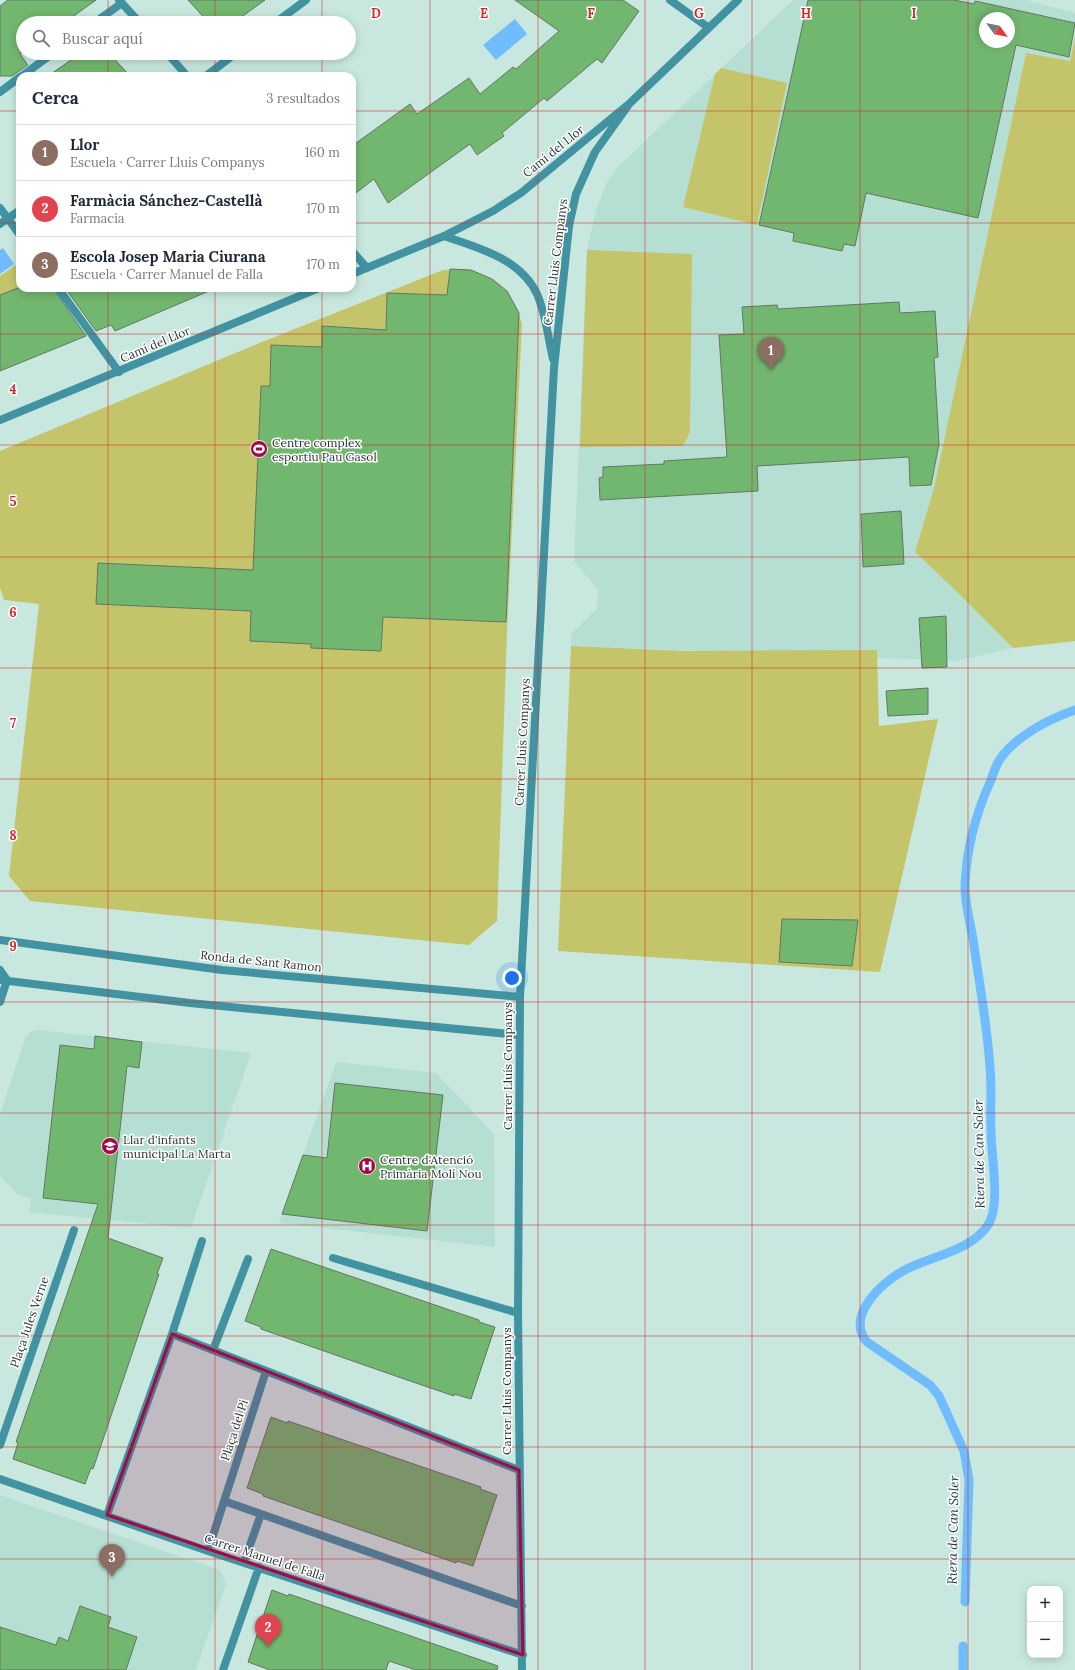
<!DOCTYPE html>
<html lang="es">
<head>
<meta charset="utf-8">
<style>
  body { margin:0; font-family:Lora,serif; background:#f6f6f7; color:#1f2937 }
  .controls { position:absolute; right:12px; bottom:12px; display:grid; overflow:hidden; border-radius:8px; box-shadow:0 2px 10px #0003 }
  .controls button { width:36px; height:36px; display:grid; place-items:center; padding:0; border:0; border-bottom:1px solid #e0e1e3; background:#fff; color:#1f2937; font:20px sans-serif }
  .compass { position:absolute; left:979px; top:12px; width:36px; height:36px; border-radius:50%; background:#fff; box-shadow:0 2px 10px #0003; rotate:123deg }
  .you { position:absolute; left:512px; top:978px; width:14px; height:14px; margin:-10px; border:3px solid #fff; border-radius:50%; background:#1a73e8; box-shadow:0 0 0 6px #1a73e833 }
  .badge { display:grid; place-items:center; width:26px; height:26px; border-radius:50%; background:#a20946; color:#fff; font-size:13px; font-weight:700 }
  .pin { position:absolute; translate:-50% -33px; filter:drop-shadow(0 1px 2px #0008) }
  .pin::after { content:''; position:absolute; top:21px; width:14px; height:12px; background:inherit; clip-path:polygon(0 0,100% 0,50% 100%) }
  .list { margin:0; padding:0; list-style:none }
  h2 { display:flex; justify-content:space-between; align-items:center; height:52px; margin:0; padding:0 16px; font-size:17px }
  h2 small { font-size:13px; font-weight:400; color:#747a83 }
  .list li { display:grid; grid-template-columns:26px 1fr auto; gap:12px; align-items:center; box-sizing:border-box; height:56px; padding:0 16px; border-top:1px solid #e0e1e3 }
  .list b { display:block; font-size:15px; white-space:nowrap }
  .list p { margin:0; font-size:13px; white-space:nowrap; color:#747a83 }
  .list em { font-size:13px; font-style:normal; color:#747a83 }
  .icon { flex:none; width:22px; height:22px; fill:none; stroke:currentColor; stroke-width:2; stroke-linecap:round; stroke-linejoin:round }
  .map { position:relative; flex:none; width:1075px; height:1670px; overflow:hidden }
  .search { position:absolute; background:#fff; box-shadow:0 2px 10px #0003; left:16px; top:16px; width:340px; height:44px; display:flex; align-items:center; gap:10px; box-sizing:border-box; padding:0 14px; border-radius:22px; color:#747a83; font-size:15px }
  .panel { position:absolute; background:#fff; box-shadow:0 2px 10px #0003; left:16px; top:72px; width:340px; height:220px; border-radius:12px }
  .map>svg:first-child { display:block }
  .built { fill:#b6dfd4; fill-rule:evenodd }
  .green { fill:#c4c56a }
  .water { fill:#6fbdff }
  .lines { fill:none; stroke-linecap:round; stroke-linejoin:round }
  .stream { stroke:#6fbdff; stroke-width:9 }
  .building { fill:#72b770; stroke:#647663; fill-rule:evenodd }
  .pedestrian { stroke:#4193a2; stroke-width:8 }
  .minor { stroke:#4193a2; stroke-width:8 }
  .marked { fill:#a20946; fill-opacity:0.2; stroke:#a20946; stroke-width:3; stroke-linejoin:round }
  .grid { fill:none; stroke:#d62828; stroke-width:1; stroke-opacity:0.55 }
  .labels { text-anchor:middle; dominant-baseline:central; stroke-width:3; stroke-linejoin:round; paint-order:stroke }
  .street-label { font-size:12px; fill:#293632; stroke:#fff }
  .poi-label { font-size:12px; fill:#293632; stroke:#fff; text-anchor:start }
  .water-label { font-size:13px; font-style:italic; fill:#14354f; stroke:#fff }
  .grid-label { font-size:13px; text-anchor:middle; font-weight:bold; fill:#d62828; stroke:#fff; stroke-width:3; stroke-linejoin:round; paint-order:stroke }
</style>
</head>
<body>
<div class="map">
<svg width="1075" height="1670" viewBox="0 0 1075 1670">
  <rect width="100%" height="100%" fill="#c8e8df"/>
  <path class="built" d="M 793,0 L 1026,0 L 1075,13 L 1075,38 L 1070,61 L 1026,54 L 934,488 L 915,552 L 955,590 L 1013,648 L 956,661 L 571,646 L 571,634 L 597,608 L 598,590 L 574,561 L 587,250 L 596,210 L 607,182 L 620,165 ZM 985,18 L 1009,18 L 1009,42 L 985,42 Z
    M 38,1030 L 251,1053 L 191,1228 L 29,1212 L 31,1199 L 17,1194 L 0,1176 L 0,1115 L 25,1038 L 30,1032 Z
    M 336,1062 L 436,1073 L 494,1134 L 495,1247 L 279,1223 Z
    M 0,1495 L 220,1570 L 226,1584 L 196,1670 L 0,1670 Z"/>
  <path class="green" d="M 1075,38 L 1075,641 L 1013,648 L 955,590 L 915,552 L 934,488 L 1026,53 L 1070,61 Z
    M 721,68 L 787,83 L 757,225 L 683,207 L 715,74 Z
    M 587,250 L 692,254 L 690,432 L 683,446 L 580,447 Z
    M 20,262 L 20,287 L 0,295 L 0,276 Z
    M 464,269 C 497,275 513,292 522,324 L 507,632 L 497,921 L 469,945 L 30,901 L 9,876 L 39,604 L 4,600 L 0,588 L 0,451 L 262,342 L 443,270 Z
    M 571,646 L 685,651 L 877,650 L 879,726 L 938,719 L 880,972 L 558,951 Z"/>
  <path class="water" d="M 515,19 L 527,34 L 496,60 L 483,45 Z
    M 3,248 L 14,264 L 0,274 L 0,250 Z"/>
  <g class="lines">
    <path class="stream" d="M 965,1602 L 969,1480 L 964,1451 L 939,1396 L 930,1385 L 867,1342 C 845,1317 881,1283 903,1271 C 930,1256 970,1252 988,1225 C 1001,1206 991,1155 991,1131 C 990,1110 992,1088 990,1067 C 987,1024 979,981 973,939 C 970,922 965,903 965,887 C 966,850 976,813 991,780 C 993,774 996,765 1000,759 C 1016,736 1049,719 1075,710
      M 963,1670 L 963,1646"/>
  </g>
  <path class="building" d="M 8,0 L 96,0 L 64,23 L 23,23 L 23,51 L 20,54 L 28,65 L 12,76 L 0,76 L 0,6 Z
    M 188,0 L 265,0 L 233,23 L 209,23 Z
    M 515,0 L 623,0 L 639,11 L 602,63 L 597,59 L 547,101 L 544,98 L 502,133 L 504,136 L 477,155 L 470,144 L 388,203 L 374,179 L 352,196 L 352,146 L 410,104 L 417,114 L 469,78 L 480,94 L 513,67 L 516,69 L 559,31 Z
    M 808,0 L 954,0 L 974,4 L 975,1 L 1075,23 L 1069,57 L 1016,45 L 978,218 L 866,193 L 855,246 L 844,244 L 842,251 L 793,241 L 794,233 L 759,225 ZM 985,18 L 1009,18 L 1009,42 L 985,42 Z
    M 81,53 L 109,53 L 130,76 L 48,76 Z
    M 450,269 L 471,270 L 492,279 L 507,291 L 519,313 L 506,622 L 383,617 L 381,651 L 311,648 L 311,644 L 250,641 L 251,611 L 96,604 L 98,563 L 253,570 L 261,386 L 270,386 L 271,345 L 322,347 L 322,326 L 386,330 L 387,293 L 447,295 Z
    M 18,288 L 53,288 L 86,336 L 0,371 L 0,295 Z
    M 65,288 L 216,288 L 115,331 L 111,325 L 96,331 Z
    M 899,302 L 900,313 L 935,311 L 938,357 L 934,358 L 939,444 L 931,485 L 910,486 L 909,457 L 757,466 L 758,491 L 600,500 L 599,478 L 603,477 L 603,467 L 664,464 L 664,461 L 727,457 L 719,335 L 744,334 L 742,307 L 777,305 L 778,309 Z
    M 901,511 L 904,564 L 863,567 L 861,514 Z
    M 946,616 L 947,667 L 922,668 L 919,618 Z
    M 928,688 L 928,714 L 888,716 L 886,691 Z
    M 782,919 L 858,920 L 852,966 L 779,962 Z
    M 95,1036 L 142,1042 L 139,1068 L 127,1066 L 108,1238 L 163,1258 L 157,1274 L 159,1274 L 93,1469 L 91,1468 L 85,1484 L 13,1459 L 18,1443 L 16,1442 L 98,1204 L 43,1198 L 60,1045 L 94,1049 Z
    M 335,1083 L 443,1095 L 427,1231 L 282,1214 L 303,1155 L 327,1158 Z
    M 271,1249 L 479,1320 L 479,1322 L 495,1327 L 471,1399 L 454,1394 L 454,1396 L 410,1381 L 261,1329 L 261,1327 L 245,1321 Z
    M 271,1417 L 287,1423 L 288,1421 L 481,1487 L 480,1489 L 497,1495 L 473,1566 L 457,1561 L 456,1563 L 338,1522 L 263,1496 L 263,1494 L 247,1488 Z
    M 272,1590 L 288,1596 L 289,1594 L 498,1666 L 497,1670 L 416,1670 L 389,1661 L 386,1670 L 270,1670 L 248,1662 Z
    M 80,1606 L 111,1617 L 108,1627 L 137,1637 L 126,1670 L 0,1670 L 0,1627 L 56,1645 L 59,1637 L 68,1641 Z"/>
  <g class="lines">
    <path class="pedestrian" d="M 0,208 L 20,235
      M 58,288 L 119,372"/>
    <path class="minor" d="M 119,0 L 140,23
      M 670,0 L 709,28
      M 94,23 L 122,3
      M 275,23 L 306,0
      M 167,53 L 187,76
      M 22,76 L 53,53
      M 206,76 L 236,53
      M 0,92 L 20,77
      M 0,224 L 20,210
      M 444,236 C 478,248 520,258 537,294 C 546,314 548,338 553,359
      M 352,251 L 367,268
      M 352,274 L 444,236 L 493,211 L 521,193 L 630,103 L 738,0
      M 0,420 L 319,288
      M 0,940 L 222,970 L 520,997
      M 0,970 L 7,980
      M 0,980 L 190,1003 L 519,1035
      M 0,1002 L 7,980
      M 333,1258 L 518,1313
      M 172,1334 L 519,1470
      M 213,1350 L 248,1259
      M 0,1445 L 74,1230
      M 0,1479 L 208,1551 L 523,1655
      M 224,1501 L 522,1606
      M 107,1515 L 172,1334 L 202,1241
      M 208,1551 L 266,1371
      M 244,1562 L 261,1514
      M 223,1670 L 259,1567
      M 522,1670 L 518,1313 L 520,997 L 554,368 L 569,226 L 576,194 L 595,152 L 630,103"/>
  </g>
  <path class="marked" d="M 172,1334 L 519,1470 L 523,1655 L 107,1515 Z"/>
  <path class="grid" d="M 108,0 L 108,23M 215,0 L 215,23M 322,0 L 322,23M 430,0 L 430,1670M 538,0 L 538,1670M 645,0 L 645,1670M 752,0 L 752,1670M 860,0 L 860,1670M 968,0 L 968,1670M 108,53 L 108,76M 215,53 L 215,76M 322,53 L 322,76M 0,111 L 20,111M 352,111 L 1075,111M 0,223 L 20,223M 352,223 L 1075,223M 108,288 L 108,1670M 215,288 L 215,1670M 322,288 L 322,1670M 0,334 L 1075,334M 0,445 L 1075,445M 0,557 L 1075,557M 0,668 L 1075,668M 0,779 L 1075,779M 0,891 L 1075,891M 0,1002 L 1075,1002M 0,1113 L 1075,1113M 0,1225 L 1075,1225M 0,1336 L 1075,1336M 0,1447 L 1075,1447M 0,1559 L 1075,1559"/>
  <defs>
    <g id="stadium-disc" transform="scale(0.9)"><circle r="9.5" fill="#a20946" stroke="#fff"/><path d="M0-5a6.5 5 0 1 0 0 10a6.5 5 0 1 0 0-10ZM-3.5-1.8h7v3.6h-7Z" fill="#fff"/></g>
    <g id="school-disc" transform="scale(0.9)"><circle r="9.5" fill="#a20946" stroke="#fff"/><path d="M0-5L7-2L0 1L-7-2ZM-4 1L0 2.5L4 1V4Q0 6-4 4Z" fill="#fff"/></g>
    <g id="hospital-disc" transform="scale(0.9)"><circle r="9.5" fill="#a20946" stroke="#fff"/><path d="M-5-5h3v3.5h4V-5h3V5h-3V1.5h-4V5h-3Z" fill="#fff"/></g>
  </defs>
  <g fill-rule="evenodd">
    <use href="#stadium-disc" x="259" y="449"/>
    <use href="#school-disc" x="110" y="1146"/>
    <use href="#hospital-disc" x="367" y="1166"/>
  </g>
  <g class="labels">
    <g class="street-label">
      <text transform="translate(553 151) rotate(-39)">Camí del Llor</text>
      <text transform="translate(555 262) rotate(-83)">Carrer Lluís Companys</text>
      <text transform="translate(155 344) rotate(-23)">Camí del Llor</text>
      <text transform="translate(522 742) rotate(-87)">Carrer Lluís Companys</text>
      <text transform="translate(261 961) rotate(6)">Ronda de Sant Ramon</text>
      <text transform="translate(507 1066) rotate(-90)">Carrer Lluís Companys</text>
      <text transform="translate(29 1322) rotate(-71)">Plaça Jules Verne</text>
      <text transform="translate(506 1391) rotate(-90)">Carrer Lluís Companys</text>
      <text transform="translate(234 1430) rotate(-72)">Plaça del Pi</text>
      <text transform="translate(265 1557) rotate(18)">Carrer Manuel de Falla</text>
    </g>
    <g class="poi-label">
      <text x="272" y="442">Centre complex<tspan x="272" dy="14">esportiu Pau Gasol</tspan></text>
      <text x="123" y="1139">Llar d'infants<tspan x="123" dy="14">municipal La Marta</tspan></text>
      <text x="380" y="1159">Centre d'Atenció<tspan x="380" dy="14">Primària Molí Nou</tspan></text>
    </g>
    <g class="water-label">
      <text transform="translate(979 1154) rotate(-91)">Riera de Can Soler</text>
      <text transform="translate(953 1530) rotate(-89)">Riera de Can Soler</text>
    </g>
  </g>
  <g class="grid-label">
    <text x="376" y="18">D</text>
    <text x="484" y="18">E</text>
    <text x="591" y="18">F</text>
    <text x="699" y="18">G</text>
    <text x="806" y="18">H</text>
    <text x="914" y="18">I</text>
    <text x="13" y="394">4</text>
    <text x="13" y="506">5</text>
    <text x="13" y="617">6</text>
    <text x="13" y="728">7</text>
    <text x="13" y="840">8</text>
    <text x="13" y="951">9</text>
  </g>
</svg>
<div class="controls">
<button>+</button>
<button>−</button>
</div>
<svg class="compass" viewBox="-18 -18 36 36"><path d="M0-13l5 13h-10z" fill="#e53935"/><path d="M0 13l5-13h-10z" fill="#747a83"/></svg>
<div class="you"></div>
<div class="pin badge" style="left:771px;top:370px;background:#8d6e63">1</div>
<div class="pin badge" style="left:268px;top:1647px;background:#e0444e">2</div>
<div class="pin badge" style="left:112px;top:1577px;background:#8d6e63">3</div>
<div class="search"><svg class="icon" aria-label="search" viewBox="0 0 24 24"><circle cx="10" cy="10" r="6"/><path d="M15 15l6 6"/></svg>Buscar aquí</div>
<section class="panel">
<h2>Cerca<small>3 resultados</small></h2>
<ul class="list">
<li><span class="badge" style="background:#8d6e63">1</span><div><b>Llor</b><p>Escuela · Carrer Lluís Companys</p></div><em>160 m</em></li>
<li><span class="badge" style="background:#e0444e">2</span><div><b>Farmàcia Sánchez-Castellà</b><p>Farmacia</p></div><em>170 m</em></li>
<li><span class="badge" style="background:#8d6e63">3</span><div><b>Escola Josep Maria Ciurana</b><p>Escuela · Carrer Manuel de Falla</p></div><em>170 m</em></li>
</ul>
</section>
</div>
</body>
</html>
